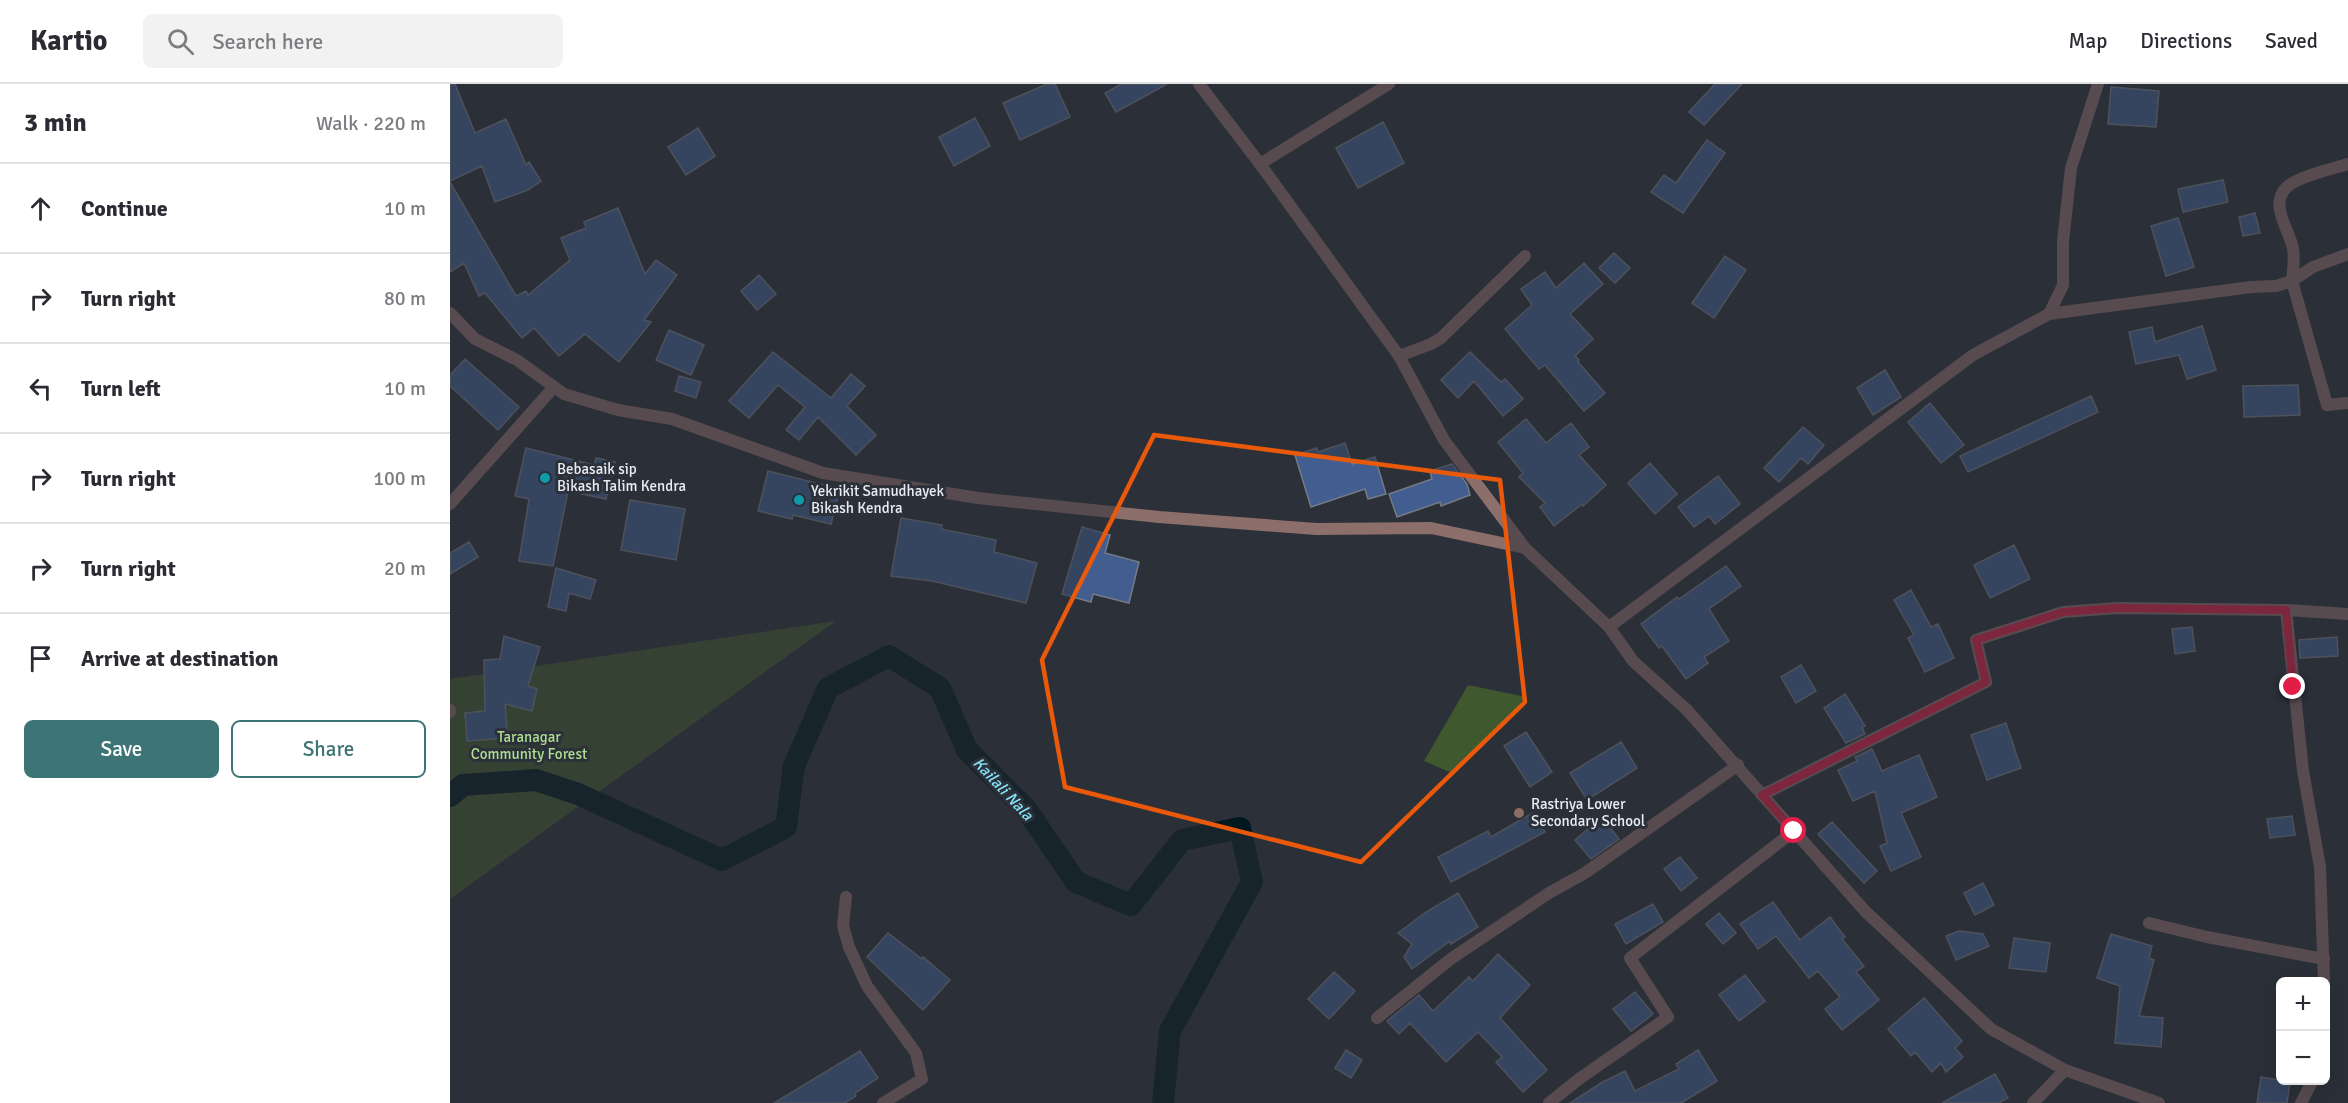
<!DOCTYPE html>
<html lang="en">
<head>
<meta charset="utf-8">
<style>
  body { margin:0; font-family:Signika,sans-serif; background:#f2f2f3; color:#2b2b33 }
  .controls { position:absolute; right:18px; bottom:18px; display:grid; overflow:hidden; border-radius:9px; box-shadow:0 6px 24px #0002 }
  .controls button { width:54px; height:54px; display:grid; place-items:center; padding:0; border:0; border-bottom:2px solid #e1e1e2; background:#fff; color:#2b2b33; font:30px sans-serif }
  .stop { position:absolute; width:18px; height:18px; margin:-14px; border:4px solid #e11d48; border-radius:50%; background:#fff }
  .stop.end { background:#e11d48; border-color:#fff; box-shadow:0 2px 6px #0008 }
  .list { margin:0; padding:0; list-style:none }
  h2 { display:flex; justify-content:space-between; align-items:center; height:78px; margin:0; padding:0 24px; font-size:26px }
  h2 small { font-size:20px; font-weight:400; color:#7c7c81 }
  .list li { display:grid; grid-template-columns:39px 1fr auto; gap:18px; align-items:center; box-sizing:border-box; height:90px; padding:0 24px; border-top:2px solid #e1e1e2 }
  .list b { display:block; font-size:22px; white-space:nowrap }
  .list em { font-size:20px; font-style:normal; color:#7c7c81 }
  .actions { display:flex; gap:12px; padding:18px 24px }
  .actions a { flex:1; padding:14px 0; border:2px solid #3d7476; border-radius:9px; text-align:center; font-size:21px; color:#3d7476 }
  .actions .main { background:#3d7476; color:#fff }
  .icon { flex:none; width:33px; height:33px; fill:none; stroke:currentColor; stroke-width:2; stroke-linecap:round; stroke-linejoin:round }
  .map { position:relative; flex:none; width:1898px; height:1019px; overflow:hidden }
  header { display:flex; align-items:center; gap:36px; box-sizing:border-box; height:84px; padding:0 30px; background:#fff; border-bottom:2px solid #e1e1e2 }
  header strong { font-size:28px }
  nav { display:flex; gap:33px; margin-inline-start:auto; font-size:21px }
  .search { width:420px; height:54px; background:#f2f2f3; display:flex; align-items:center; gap:15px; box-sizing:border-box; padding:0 21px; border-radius:9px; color:#7c7c81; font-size:22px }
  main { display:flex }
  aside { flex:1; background:#fff }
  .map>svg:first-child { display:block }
  .green { fill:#3f582e }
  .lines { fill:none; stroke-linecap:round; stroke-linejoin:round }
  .canal { stroke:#00181e; stroke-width:22 }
  .building { fill:#425d8f; stroke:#757b86; stroke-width:1.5 }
  .minor { stroke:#8c6e6b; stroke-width:12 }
  .tertiary { stroke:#8c6e6b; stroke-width:12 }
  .route { stroke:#e11d48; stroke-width:8 }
  .marked { fill:none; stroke:#e8590c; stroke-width:4.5; stroke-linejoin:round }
  .culture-dot { fill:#0f9aa8; stroke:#2b3039; stroke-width:2 }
  .education-dot { fill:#8d6e63; stroke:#2b3039; stroke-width:2 }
  .labels { text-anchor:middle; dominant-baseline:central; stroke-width:6; stroke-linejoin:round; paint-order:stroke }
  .poi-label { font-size:15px; fill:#e9edf3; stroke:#2b3039; text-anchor:start }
  .park-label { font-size:15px; fill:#aede8e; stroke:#2b3039 }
  .water-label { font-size:16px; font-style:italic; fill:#85e3f8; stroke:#2b3039 }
</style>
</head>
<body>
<header>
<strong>Kartio</strong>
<div class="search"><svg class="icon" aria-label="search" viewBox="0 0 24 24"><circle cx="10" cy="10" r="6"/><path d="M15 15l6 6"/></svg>Search here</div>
<nav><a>Map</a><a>Directions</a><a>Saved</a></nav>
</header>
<main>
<aside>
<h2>3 min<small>Walk · 220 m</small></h2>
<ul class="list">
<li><svg class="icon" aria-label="ahead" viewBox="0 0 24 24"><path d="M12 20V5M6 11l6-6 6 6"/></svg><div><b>Continue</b></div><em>10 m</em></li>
<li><svg class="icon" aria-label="right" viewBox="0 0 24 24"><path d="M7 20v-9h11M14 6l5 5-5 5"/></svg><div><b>Turn right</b></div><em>80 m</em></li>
<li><svg class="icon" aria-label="left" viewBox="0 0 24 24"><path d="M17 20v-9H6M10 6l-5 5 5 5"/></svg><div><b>Turn left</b></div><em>10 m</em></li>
<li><svg class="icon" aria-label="right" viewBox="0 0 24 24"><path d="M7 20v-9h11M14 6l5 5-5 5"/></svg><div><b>Turn right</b></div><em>100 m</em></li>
<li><svg class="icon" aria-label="right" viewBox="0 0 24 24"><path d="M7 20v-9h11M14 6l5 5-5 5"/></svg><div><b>Turn right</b></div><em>20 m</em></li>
<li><svg class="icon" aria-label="arrive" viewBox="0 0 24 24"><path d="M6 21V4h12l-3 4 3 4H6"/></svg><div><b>Arrive at destination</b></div></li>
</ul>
<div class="actions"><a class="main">Save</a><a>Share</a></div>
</aside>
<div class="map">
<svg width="1898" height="1019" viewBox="0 0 1898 1019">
  <rect width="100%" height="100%" fill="#2b3039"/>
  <path class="green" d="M 386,537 L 0,815 L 0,595 Z
    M 1018,601 L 1076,613 L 1038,657 L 1004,690 L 974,677 Z"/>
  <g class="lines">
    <path class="canal" d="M 0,712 L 13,701 L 86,696 L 128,710 L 272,776 L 336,743 L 344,682 L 378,604 L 439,572 L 490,604 L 517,666 L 576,725 L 626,798 L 681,821 L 732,756 L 790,744 L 802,798 L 720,947 L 713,1019"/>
  </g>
  <path class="building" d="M 0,0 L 5,0 L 25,49 L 56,35 L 76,81 L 79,78 L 91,97 L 78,106 L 45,118 L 32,82 L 0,97 Z
    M 597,0 L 605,0 L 620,33 L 570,56 L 553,19 Z
    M 671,0 L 717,0 L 666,28 L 655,9 Z
    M 1265,0 L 1292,0 L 1254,41 L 1239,28 Z
    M 1661,3 L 1709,7 L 1706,43 L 1658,40 Z
    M 525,34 L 540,62 L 504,82 L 489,53 Z
    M 933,38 L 954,79 L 908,104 L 886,64 Z
    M 248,44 L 265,72 L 236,91 L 218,63 Z
    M 1257,56 L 1275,69 L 1233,129 L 1201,108 L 1214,91 L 1226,99 Z
    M 1773,96 L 1778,118 L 1733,128 L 1728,105 Z
    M 0,98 L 66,212 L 76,207 L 78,211 L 120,176 L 111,154 L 136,144 L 134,138 L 168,124 L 195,190 L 206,176 L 227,191 L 194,236 L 201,238 L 169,278 L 135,250 L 109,272 L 84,244 L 72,254 L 35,209 L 29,212 L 14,179 L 0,188 Z
    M 1805,129 L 1810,149 L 1793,152 L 1789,133 Z
    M 1728,134 L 1744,183 L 1716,192 L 1701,142 Z
    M 1164,169 L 1180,184 L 1165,199 L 1149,184 Z
    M 1275,172 L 1296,186 L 1264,234 L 1242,219 Z
    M 1134,179 L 1153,200 L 1120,230 L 1143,255 L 1125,272 L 1129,276 L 1128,278 L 1155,309 L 1134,327 L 1095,281 L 1089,285 L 1055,245 L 1082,221 L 1071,205 L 1095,188 L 1106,204 Z
    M 309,191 L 326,210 L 307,226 L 291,207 Z
    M 1752,242 L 1766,286 L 1737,295 L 1729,271 L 1686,280 L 1679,248 L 1702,243 L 1705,258 Z
    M 219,246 L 254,261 L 241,291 L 206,276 Z
    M 323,268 L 381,314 L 401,290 L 415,302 L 397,322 L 426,351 L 406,371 L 368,333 L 349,356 L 336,346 L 355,323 L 328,301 L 299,334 L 279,317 Z
    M 1020,268 L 1051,298 L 1055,295 L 1073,315 L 1053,332 L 1024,297 L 1008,314 L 991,296 Z
    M 15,275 L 69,323 L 48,346 L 0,302 L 0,291 Z
    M 1435,286 L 1451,313 L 1423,331 L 1407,304 Z
    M 229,292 L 251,298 L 246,314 L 225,307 Z
    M 1848,301 L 1850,331 L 1794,333 L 1793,302 Z
    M 1641,312 L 1648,328 L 1518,388 L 1510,372 Z
    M 1480,319 L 1514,361 L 1491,379 L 1458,338 Z
    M 1076,335 L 1096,359 L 1121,339 L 1139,363 L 1129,371 L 1156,401 L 1133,422 L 1132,420 L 1104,442 L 1090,423 L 1095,419 L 1069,393 L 1073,389 L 1048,358 Z
    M 1353,343 L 1374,361 L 1358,380 L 1351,374 L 1329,398 L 1314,384 Z
    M 895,359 L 902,380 L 925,373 L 936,410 L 918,415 L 915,405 L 861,423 L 845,371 L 867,364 L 868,368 Z
    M 76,364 L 144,381 L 146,374 L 165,378 L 156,415 L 118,407 L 103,482 L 69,477 L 79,415 L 65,412 Z
    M 1200,379 L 1227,410 L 1205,430 L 1178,399 Z
    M 1002,380 L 1017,400 L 1020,411 L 991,422 L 990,418 L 947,433 L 939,410 L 982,395 L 980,387 Z
    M 318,387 L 390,405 L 381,440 L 343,431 L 342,435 L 308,427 Z
    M 1268,392 L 1290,420 L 1265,440 L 1259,432 L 1244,443 L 1228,423 Z
    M 180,416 L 235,425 L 226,476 L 171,466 Z
    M 451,434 L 492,441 L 491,445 L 546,456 L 544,468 L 587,479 L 576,519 L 482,497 L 441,492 Z
    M 632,443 L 660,451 L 655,469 L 689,478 L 679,519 L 643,510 L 641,518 L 612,510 Z
    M 19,458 L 28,473 L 0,490 L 0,469 Z
    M 1564,461 L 1580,495 L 1540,514 L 1524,481 Z
    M 1276,482 L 1291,502 L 1259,525 L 1279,557 L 1254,573 L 1258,579 L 1236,595 L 1212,562 L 1209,564 L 1191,540 L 1227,513 L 1229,515 Z
    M 106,484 L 146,496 L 140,515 L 119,509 L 116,527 L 98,523 Z
    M 1461,506 L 1481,543 L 1488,540 L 1504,574 L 1475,588 L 1458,554 L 1464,551 L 1444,516 Z
    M 1742,543 L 1745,567 L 1725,570 L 1722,545 Z
    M 54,552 L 90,563 L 78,602 L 87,605 L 82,627 L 55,620 L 58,654 L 17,657 L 15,629 L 35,627 L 34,576 L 50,575 Z
    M 1887,553 L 1888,572 L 1850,574 L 1849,556 Z
    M 1351,581 L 1366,607 L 1346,619 L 1331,593 Z
    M 1395,610 L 1415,642 L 1412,643 L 1415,650 L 1396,659 L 1374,624 Z
    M 1556,639 L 1571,684 L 1537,696 L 1521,651 Z
    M 1076,648 L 1102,688 L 1080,703 L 1054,662 Z
    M 1171,658 L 1187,684 L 1137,716 L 1120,689 Z
    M 1422,665 L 1432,687 L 1469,671 L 1487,713 L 1451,729 L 1471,773 L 1441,787 L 1430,762 L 1437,759 L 1425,707 L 1403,717 L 1388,686 L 1407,677 L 1405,673 Z
    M 1084,728 L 1095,748 L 1001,798 L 988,773 L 1038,747 L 1041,753 Z
    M 1842,732 L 1845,751 L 1820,754 L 1817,735 Z
    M 1152,733 L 1169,755 L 1141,775 L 1125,756 Z
    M 1382,738 L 1427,787 L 1414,799 L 1368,750 Z
    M 1230,773 L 1247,794 L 1231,807 L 1214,785 Z
    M 1533,799 L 1544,821 L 1525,831 L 1514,809 Z
    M 1008,809 L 1028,843 L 1001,860 L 1000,857 L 962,885 L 954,873 L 962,860 L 948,849 L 976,828 Z
    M 1323,818 L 1350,856 L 1380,833 L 1395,853 L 1392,855 L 1414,882 L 1406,888 L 1429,916 L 1392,946 L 1375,925 L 1390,913 L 1368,887 L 1359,894 L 1326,852 L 1308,865 L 1290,840 Z
    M 1203,820 L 1213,838 L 1176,860 L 1165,840 Z
    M 1269,829 L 1286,849 L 1273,860 L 1256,840 Z
    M 1509,847 L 1533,850 L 1539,862 L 1506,876 L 1496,852 Z
    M 438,849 L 472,875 L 473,873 L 500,896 L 473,926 L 417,873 Z
    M 1661,850 L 1702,862 L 1699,874 L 1704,876 L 1689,932 L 1713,934 L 1711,963 L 1665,959 L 1670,902 L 1647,894 Z
    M 1564,854 L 1600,859 L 1596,888 L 1559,884 Z
    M 1048,870 L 1080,901 L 1050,934 L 1097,986 L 1073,1008 L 1046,978 L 1052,973 L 1028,948 L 996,978 L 960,939 L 949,950 L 937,937 L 969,911 L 983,927 L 1019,893 L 1023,897 Z
    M 884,888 L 905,907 L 879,935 L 858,915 Z
    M 1295,891 L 1315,917 L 1289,937 L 1269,911 Z
    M 1185,908 L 1203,930 L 1181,947 L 1163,925 Z
    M 1474,914 L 1512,957 L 1505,964 L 1513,973 L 1496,988 L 1491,979 L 1482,988 L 1465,968 L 1461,972 L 1438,945 Z
    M 896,966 L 912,976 L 901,994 L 885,984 Z
    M 1248,966 L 1267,997 L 1231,1019 L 1120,1019 L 1151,999 L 1175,987 L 1185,1007 L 1229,985 L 1226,980 Z
    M 410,967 L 428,994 L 405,1009 L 406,1012 L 395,1019 L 324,1019 Z
    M 1545,990 L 1558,1014 L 1548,1019 L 1492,1019 Z
    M 1811,993 L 1840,998 L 1837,1019 L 1807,1019 Z"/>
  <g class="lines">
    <path class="minor" d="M 810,80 L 939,0
      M 1898,170 L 1863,183 L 1842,197 L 1877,321 L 1898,319
      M 0,229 L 25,255 L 67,276 L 114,310 L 168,326 L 222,335 L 373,389 L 528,414 L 709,433 L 866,445 L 981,444 L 1075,464
      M 1599,230 L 1613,201 L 1613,158 L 1621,84 L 1648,0
      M 949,272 L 981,260 L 991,254 L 1075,172
      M 0,420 L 104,303
      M 1159,543 L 1523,271 L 1599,230 L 1801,203 L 1826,202 L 1842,197 C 1843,187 1845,174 1843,165 C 1840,146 1818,120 1837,103 C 1849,92 1882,85 1898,80
      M 0,626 L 0,628
      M 1312,711 L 1536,598 L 1526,556 L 1613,528 L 1667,524 L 1836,526
      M 396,813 L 393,842 L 399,863 L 417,902 L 466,969 L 472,995 L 433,1019
      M 1699,839 L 1757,853 L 1874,875
      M 1874,898 L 1870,783 L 1853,687 L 1836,526 L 1898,530
      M 927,934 L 1002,874 L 1099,809 L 1135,789 L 1288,681
      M 1099,1019 L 1129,995 L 1218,933 L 1180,874 L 1344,747
      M 1583,1019 L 1615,986
      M 1851,1019 L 1863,996"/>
    <path class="tertiary" d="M 749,0 L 810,80 L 949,272 L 994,356 L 1075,464 L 1159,543 L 1183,577 L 1237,626 L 1415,827 L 1541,945 L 1615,986 L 1709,1019"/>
  </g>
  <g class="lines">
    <path class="route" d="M 1344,747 L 1312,711 L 1536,598 L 1526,556 L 1613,528 L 1667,524 L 1836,526 L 1843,603"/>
  </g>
  <path d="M0 0H1898V1019H0ZM 704,351 L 1050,396 L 1075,618 L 911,778 L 615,703 L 592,576 Z" fill="#2b3039" fill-opacity=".55" fill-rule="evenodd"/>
  <path class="marked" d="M 704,351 L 1050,396 L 1075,618 L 911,778 L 615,703 L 592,576 Z"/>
  <g class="culture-dot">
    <circle cx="95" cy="394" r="6"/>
    <circle cx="349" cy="416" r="6"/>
  </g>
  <circle class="education-dot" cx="1069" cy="729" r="6"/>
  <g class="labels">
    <g class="poi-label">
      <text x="107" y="385">Bebasaik sip<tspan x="107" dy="17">Bikash Talim Kendra</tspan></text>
      <text x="361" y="407">Yekrikit Samudhayek<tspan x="361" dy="17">Bikash Kendra</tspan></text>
      <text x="1081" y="720">Rastriya Lower<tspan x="1081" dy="17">Secondary School</tspan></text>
    </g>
    <g class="park-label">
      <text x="79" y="653">Taranagar<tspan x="79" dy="17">Community Forest</tspan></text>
    </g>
    <g class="water-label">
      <text transform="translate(553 705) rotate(47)">Kailali Nala</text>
    </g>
  </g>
</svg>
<div class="controls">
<button>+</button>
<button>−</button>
</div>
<div class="stop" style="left:1344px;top:747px"></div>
<div class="stop end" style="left:1843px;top:603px"></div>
</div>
</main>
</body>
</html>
